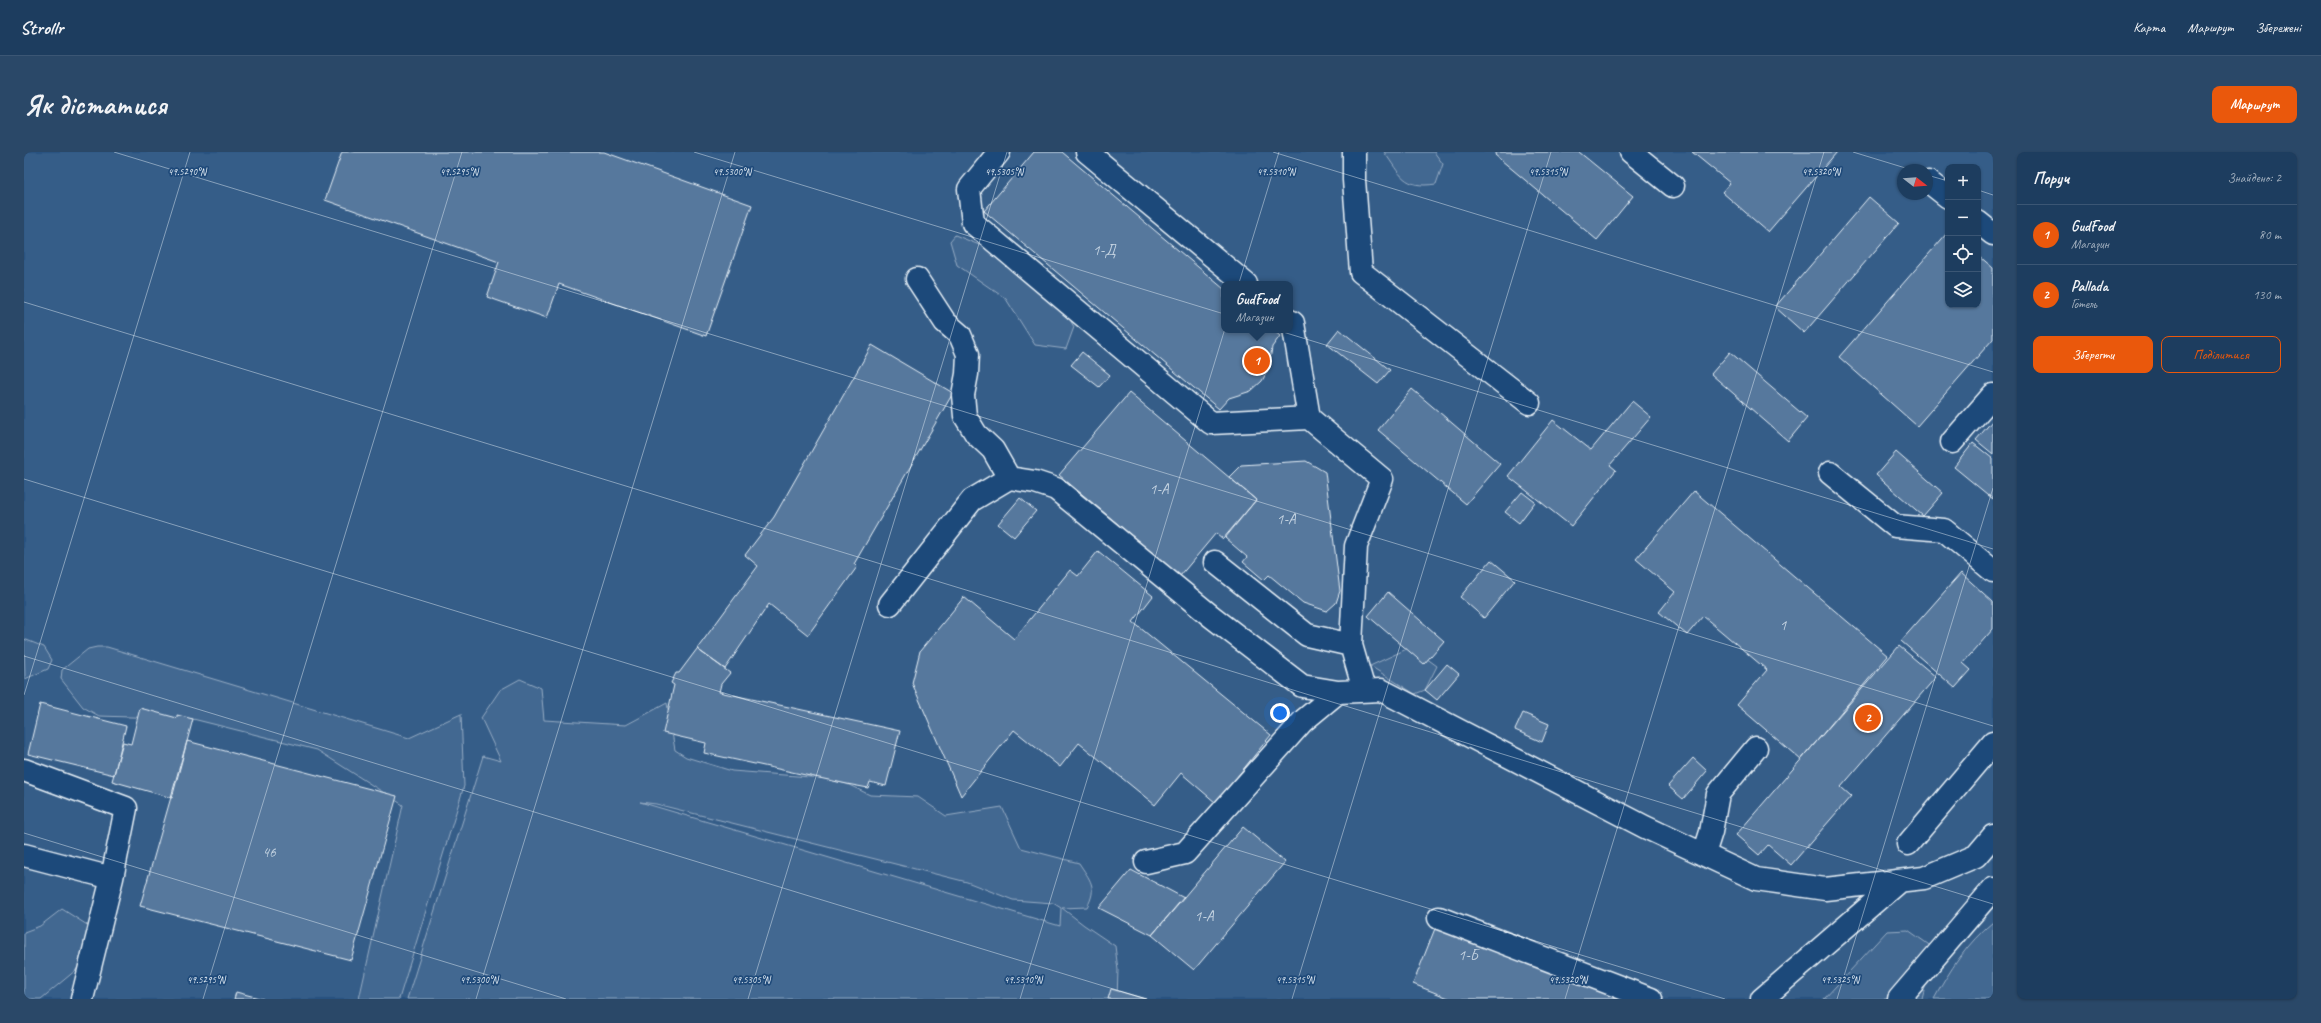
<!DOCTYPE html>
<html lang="uk">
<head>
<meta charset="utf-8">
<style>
  body { margin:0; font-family:Caveat,sans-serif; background:#2a4868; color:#f1f3f6 }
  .controls { position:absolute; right:12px; top:12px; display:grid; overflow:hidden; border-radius:8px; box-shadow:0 1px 3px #0004 }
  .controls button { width:36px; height:36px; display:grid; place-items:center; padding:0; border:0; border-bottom:1px solid #3b5674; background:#1d3d5f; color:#f1f3f6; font:20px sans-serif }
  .compass { position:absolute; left:1873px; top:12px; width:36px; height:36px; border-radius:50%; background:#1d3d5f; box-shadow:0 1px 3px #0004; rotate:107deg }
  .you { position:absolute; left:1256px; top:561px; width:14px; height:14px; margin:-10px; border:3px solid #fff; border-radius:50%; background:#1a73e8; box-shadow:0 0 0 6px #1a73e833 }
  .badge { display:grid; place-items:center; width:26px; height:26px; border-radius:50%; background:#ea580c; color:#fff; font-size:13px; font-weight:700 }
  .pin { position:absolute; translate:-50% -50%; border:2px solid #fff; box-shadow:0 1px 4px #0006 }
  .popup { position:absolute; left:1197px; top:129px; width:72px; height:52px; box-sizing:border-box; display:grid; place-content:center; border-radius:8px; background:#1d3d5f; filter:drop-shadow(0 1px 3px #0005); font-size:13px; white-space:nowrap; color:#a0aebd }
  .popup b { font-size:15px; color:#f1f3f6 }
  .popup::after { content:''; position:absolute; left:50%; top:100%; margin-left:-8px; border:8px solid transparent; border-top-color:#1d3d5f }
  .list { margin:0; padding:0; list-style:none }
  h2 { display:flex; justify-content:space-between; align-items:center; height:52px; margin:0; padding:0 16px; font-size:17px }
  h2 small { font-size:13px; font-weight:400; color:#a0aebd }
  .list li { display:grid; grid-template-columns:26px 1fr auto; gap:12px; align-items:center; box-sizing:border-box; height:60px; padding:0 16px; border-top:1px solid #3b5674 }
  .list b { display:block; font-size:15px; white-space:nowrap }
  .list p { margin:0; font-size:13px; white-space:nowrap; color:#a0aebd }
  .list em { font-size:13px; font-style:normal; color:#a0aebd }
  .actions { display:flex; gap:8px; padding:12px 16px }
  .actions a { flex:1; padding:9px 0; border:1px solid #ea580c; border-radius:8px; text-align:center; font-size:14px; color:#ea580c }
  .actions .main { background:#ea580c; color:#fff }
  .icon { flex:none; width:22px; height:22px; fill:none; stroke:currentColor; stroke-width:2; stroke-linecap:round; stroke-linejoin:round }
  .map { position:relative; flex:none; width:1969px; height:847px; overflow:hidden; border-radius:8px }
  header { display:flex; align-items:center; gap:24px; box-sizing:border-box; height:56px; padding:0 20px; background:#1d3d5f; border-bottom:1px solid #3b5674 }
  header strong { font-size:19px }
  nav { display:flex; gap:22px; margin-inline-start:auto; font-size:14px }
  .intro { display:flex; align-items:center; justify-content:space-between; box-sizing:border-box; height:96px; padding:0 24px }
  h1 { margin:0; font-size:28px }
  .button { padding:10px 18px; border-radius:8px; background:#ea580c; color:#fff; font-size:14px; font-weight:700 }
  main { display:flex; gap:24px; padding:0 24px }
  aside { flex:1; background:#1d3d5f; border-radius:8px; box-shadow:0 1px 3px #0004 }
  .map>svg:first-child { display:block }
  .built { fill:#355d88; fill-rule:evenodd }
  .green { fill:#436891; stroke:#96acc4; fill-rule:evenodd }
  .building { fill:#57789d; stroke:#e8f1f8 }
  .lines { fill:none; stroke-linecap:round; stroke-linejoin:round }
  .minor-casing { stroke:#e8f1f8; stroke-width:25 }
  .minor { stroke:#1f4a7a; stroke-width:22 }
  .ticks { fill:none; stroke:#e8f1f8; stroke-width:1; stroke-opacity:0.45 }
  .labels { text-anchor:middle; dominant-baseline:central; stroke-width:3.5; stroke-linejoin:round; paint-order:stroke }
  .number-label { font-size:15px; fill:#c4d3e1 }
  .ticks-label { font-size:10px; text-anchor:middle; fill:#e8f1f8; stroke:#1f4a7a; stroke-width:3.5; stroke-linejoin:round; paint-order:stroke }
</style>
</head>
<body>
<header>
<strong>Strollr</strong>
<nav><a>Карта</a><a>Маршрут</a><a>Збережені</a></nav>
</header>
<div class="intro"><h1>Як дістатися</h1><a class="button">Маршрут</a></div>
<main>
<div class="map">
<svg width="1969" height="847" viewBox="0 0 1969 847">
  <rect width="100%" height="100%" fill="#27517f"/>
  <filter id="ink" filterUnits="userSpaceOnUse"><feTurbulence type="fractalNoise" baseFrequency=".025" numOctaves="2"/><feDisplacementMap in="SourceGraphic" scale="8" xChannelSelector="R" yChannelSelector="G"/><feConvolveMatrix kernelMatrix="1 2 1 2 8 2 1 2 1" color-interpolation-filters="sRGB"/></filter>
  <g filter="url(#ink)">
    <path class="built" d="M 0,0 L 1969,0 L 1969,847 L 0,847 ZM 1924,15 L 1954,15 L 1954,153 L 1924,153 ZM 1879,18 L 1903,18 L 1903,42 L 1879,42 ZM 1200,132 L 1266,132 L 1266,178 L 1200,178 Z"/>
    <path class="green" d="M 1360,0 L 1410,0 L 1419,12 L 1412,32 C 1379,37 1377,23 1360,0 Z
      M 931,83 L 965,97 L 1043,162 L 1050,175 L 1042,197 L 1011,193 L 982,147 L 933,113 L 926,89 Z
      M 0,487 L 20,495 L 28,508 L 24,517 L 1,527 Z
      M 73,495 L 83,495 L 385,586 L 437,562 L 440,634 L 375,847 L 335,847 L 379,653 L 293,598 L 169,567 L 75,564 L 59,555 L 37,527 L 38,518 L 64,497 Z
      M 1387,495 L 1413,514 L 1401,538 L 1391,542 L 1346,514 Z
      M 496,527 L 517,536 L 520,568 L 602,573 L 643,551 L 651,598 L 662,605 L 708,619 L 799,626 L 823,632 L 846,643 L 894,645 L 922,664 L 978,655 L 997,696 L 1055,711 C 1066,728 1074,735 1063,755 L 1038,756 L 1060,773 L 1091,794 L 1094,818 L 1093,847 L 383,847 L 459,604 L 477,609 L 457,566 L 476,538 ZM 616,650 L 632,652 L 943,730 L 989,748 L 1029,751 L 1037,756 L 1036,774 Z
      M 38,757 L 68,776 L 64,802 L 52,818 L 17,847 L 0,847 L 0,780 L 16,774 Z
      M 1969,770 L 1969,847 L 1910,847 C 1926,818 1943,791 1969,770 Z
      M 1884,778 L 1911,797 L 1898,847 L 1800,847 L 1863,779 Z"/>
    <path class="building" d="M 318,0 L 580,0 L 728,53 L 682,184 L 535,132 L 523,166 L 463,145 L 475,110 L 301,48 Z
      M 1010,0 L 1038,0 L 1200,137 L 1200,178 L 1249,178 L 1256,184 L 1248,195 L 1245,216 L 1238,229 L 1227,239 L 1205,246 L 1195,257 L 960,59 Z
      M 1473,0 L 1555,0 L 1609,44 L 1573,88 L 1471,3 Z
      M 1668,0 L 1813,0 L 1744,80 L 1698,40 L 1706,31 Z
      M 1845,45 L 1875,71 L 1780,181 L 1751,155 Z
      M 1924,80 L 1924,153 L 1954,153 L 1954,103 L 1969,116 L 1969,187 L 1893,274 L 1815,205 Z
      M 1315,177 L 1366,218 L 1354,232 L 1303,192 Z
      M 848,193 L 929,241 L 830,412 L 833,415 L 784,483 L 745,452 L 701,517 L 673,497 L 734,414 L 721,403 L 750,365 Z
      M 1058,200 L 1086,223 L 1075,235 L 1047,213 Z
      M 1706,200 L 1783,266 L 1764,289 L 1687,222 Z
      M 1388,237 L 1476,312 L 1442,352 L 1354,278 Z
      M 1105,241 L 1232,348 L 1199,387 L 1192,381 L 1156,424 L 1035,323 Z
      M 1608,249 L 1627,265 L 1586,313 L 1592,318 L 1547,374 L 1484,324 L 1529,268 L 1567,298 Z
      M 1969,268 L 1969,302 L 1952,288 Z
      M 1949,291 L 1969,307 L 1969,347 L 1930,315 Z
      M 1872,300 L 1919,341 L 1899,364 L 1852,323 Z
      M 1282,309 L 1301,320 L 1316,439 L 1312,451 L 1303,459 L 1279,451 L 1245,423 L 1240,428 L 1219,410 L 1223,405 L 1201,386 L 1232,348 L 1205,325 L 1217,313 Z
      M 1670,339 L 1864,504 L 1777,608 L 1713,553 L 1743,518 L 1679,464 L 1663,483 L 1635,460 L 1651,440 L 1612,407 Z
      M 1498,340 L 1511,350 L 1495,371 L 1481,360 Z
      M 996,346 L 1012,359 L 990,385 L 974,372 Z
      M 1074,399 L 1129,444 L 1109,470 L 1247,583 L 1192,651 L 1157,621 L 1131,653 L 1055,591 L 1036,615 L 990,578 L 937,644 L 888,531 L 896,499 L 940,445 L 990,487 L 1046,418 L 1054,424 Z
      M 1467,408 L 1491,428 L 1460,466 L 1436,445 Z
      M 1937,421 L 1969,450 L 1969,477 L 1939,511 L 1947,518 L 1931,536 L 1877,489 Z
      M 1364,440 L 1420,489 L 1400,512 L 1344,464 Z
      M 1875,494 L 1912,525 L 1817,635 L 1827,644 L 1767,713 L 1744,693 L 1735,703 L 1712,683 Z
      M 673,497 L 706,521 L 697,532 L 695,540 L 876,579 L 862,634 L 846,630 L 844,636 L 823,632 L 680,601 L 682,591 L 639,581 L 650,533 L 647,531 L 652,521 L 655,521 Z
      M 1423,512 L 1435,522 L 1413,548 L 1401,538 Z
      M 16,552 L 102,574 L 90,623 L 4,602 Z
      M 116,556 L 153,566 L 153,563 L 169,567 L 148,646 L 88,629 L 99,590 L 107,592 Z
      M 1499,561 L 1525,572 L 1518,590 L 1491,578 Z
      M 163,589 L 373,644 L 327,808 L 116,754 Z
      M 1669,606 L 1683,619 L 1659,647 L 1644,634 Z
      M 1219,675 L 1261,710 L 1170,818 L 1128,783 Z
      M 1107,718 L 1160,746 L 1128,783 L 1075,756 Z
      M 1412,774 L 1599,847 L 1427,847 L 1389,832 Z
      M 1087,837 L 1122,847 L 1084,847 Z
      M 212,840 L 239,847 L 210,847 Z"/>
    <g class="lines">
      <g class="minor-casing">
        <path id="minor" d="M 975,0 L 945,37 L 949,71 L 1187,271 L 1285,266
          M 1063,0 L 1222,132
          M 1330,0 L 1330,28 L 1337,120 L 1505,251
          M 1607,0 L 1649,34
          M 1905,30 L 1924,45
          M 1954,70 L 1969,82
          M 893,127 L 921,170 L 936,183 L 944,202 L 943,222 L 939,243 L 941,264 L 952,282 L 969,298 L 985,326
          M 1266,169 L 1269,171 L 1285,266 L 1358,327 L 1332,394 L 1327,493
          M 1928,290 L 1969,243
          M 1806,321 L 1871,374 L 1920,378 L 1969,419
          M 1191,410 L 1283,483 L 1327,493 L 1340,538
          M 866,452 L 948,348 L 985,326 L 1011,330 L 1032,337 L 1187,464 L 1278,534 L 1314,540 L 1357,538 L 1621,675 L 1732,727 L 1801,737 L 1900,726 L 1952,704 L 1969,684
          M 0,618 L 102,656 L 88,726 L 58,847
          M 1884,692 L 1969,591
          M 1680,702 L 1687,680 L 1694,642 L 1732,596
          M 0,703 L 88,726
          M 1122,710 L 1161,701 L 1279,569 L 1314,540
          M 1415,766 L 1627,847
          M 1738,847 L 1875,729
          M 1875,847 L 1969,737"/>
      </g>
      <use href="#minor" class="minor"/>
    </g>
  </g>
  <path class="ticks" d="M 90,0 L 1969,574M 670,0 L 1969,397M 1249,0 L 1969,220M 1829,0 L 1888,18M 1903,23 L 1924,29M 1954,38 L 1969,43M 0,150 L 1969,752M 0,327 L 1701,847M 0,504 L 1122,847M 0,543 L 166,0M 0,681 L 542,847M 179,847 L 438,0M 452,847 L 711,0M 724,847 L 983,0M 996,847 L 1255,0M 1268,847 L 1527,0M 1541,847 L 1800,0M 1813,847 L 1969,336"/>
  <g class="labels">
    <g class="number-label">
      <text x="1080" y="98">1-Д</text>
      <text x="1135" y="337">1-А</text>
      <text x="1262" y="367">1-А</text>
      <text x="1759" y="473">1</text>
      <text x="245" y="700">46</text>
      <text x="1180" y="764">1-А</text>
      <text x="1444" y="803">1-Б</text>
    </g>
  </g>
  <g class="ticks-label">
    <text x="163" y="23">49.5290°N</text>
    <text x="435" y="23">49.5295°N</text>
    <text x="708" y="23">49.5300°N</text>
    <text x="980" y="23">49.5305°N</text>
    <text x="1252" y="23">49.5310°N</text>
    <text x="1524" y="23">49.5315°N</text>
    <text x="1797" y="23">49.5320°N</text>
    <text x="182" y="831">49.5295°N</text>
    <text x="455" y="831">49.5300°N</text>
    <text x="727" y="831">49.5305°N</text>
    <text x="999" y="831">49.5310°N</text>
    <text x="1271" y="831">49.5315°N</text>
    <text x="1544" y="831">49.5320°N</text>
    <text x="1816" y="831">49.5325°N</text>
  </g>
</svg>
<div class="controls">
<button>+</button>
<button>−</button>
<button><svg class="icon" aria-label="locate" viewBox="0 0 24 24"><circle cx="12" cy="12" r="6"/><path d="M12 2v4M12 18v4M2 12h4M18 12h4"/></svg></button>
<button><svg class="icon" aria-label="layers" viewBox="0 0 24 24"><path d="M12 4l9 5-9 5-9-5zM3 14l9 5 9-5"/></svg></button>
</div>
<svg class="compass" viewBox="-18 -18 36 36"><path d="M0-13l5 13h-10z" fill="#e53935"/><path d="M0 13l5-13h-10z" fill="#a0aebd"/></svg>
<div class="you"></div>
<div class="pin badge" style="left:1233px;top:209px">1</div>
<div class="popup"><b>GudFood</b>Магазин</div>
<div class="pin badge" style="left:1844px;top:566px">2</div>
</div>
<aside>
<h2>Поруч<small>Знайдено: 2</small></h2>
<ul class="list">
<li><span class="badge">1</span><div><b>GudFood</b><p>Магазин</p></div><em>80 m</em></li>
<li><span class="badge">2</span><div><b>Pallada</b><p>Готель</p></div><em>130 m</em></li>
</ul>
<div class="actions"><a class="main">Зберегти</a><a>Поділитися</a></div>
</aside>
</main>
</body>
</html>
